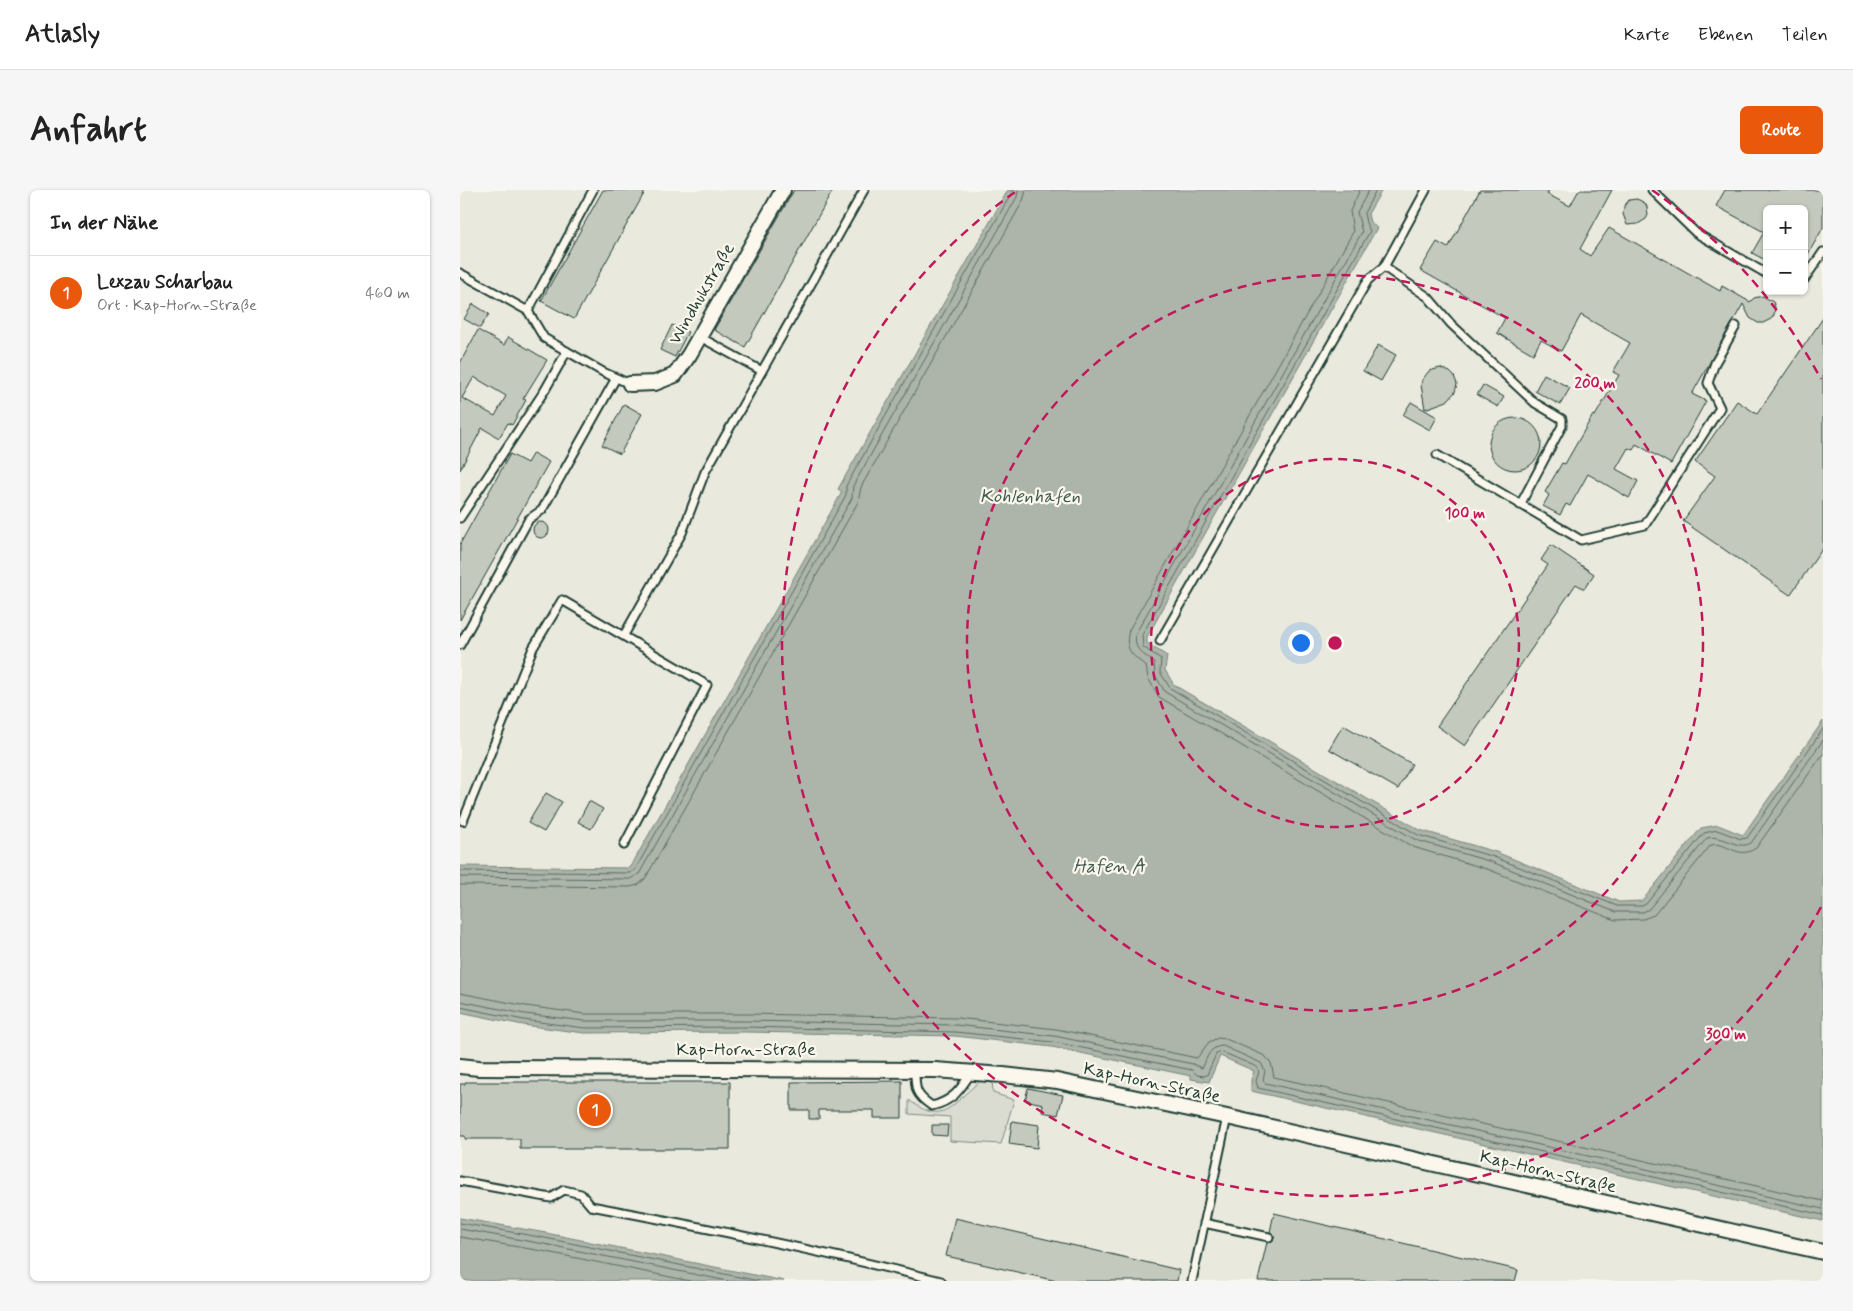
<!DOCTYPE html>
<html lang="de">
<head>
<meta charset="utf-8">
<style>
  body { margin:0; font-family:Mynerve,sans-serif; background:#f6f6f6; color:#222 }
  .controls { position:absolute; right:15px; top:15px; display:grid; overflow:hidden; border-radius:8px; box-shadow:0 1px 4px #0004 }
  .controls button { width:45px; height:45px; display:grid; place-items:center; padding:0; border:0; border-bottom:1px solid #e0e0e0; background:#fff; color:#222; font:25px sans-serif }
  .you { position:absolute; left:840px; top:452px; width:18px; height:18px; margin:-12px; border:4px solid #fff; border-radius:50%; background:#1a73e8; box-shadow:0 0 0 8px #1a73e833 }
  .badge { display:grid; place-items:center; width:32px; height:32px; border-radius:50%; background:#ea580c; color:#fff; font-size:16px; font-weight:700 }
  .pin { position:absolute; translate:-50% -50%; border:2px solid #fff; box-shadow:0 1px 5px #0006 }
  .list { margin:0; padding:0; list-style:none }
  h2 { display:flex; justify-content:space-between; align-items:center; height:65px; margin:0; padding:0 20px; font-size:21px }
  h2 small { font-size:16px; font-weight:400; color:#767676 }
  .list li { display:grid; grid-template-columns:32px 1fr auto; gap:15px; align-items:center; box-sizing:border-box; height:75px; padding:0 20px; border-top:1px solid #e0e0e0 }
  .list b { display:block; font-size:19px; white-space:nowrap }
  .list p { margin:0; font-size:16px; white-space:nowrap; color:#767676 }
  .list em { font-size:16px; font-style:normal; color:#767676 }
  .map { position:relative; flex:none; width:1363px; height:1091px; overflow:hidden; border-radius:8px }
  header { display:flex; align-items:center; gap:30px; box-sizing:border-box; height:70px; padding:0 25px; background:#fff; border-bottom:1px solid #e0e0e0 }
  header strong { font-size:24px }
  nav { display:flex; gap:28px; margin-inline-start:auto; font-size:18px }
  .intro { display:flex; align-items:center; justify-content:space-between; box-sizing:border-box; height:120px; padding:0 30px }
  h1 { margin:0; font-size:35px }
  .button { padding:12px 22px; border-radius:8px; background:#ea580c; color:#fff; font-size:18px; font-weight:700 }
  main { display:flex; gap:30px; padding:0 30px }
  aside { flex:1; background:#fff; border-radius:8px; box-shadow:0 1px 4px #0004 }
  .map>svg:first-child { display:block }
  .built { fill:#eae9de; fill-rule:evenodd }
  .green { fill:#dbdcd1; stroke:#7d8c82 }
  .water { fill:#adb4aa; stroke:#74847b }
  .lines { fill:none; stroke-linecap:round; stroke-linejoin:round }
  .shore { stroke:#586d63; stroke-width:1 }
  .building { fill:#c4c9be; stroke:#1f3d34; fill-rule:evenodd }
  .lane-casing { stroke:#1f3d34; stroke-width:11 }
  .street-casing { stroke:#1f3d34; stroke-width:18 }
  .lane { stroke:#fbf7ec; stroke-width:7 }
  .street { stroke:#fbf7ec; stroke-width:14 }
  .ring { fill:none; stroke:#c2185b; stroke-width:2.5; stroke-dasharray:9 6 }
  .labels { text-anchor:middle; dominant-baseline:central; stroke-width:4.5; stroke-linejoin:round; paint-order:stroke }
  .street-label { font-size:18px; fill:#1f3d34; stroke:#fbf7ec }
  .water-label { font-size:19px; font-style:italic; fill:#425b52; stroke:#fbf7ec }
  .centre { fill:#c2185b; stroke:#fbf7ec; stroke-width:2.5 }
  .ring-label { font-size:15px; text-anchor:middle; font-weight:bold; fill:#c2185b; stroke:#fbf7ec; stroke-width:4.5; stroke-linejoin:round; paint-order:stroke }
</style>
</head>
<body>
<header>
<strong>Atlasly</strong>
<nav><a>Karte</a><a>Ebenen</a><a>Teilen</a></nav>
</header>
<div class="intro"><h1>Anfahrt</h1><a class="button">Route</a></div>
<main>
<aside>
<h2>In der Nähe<small></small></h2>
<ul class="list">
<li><span class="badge">1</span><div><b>Lexzau Scharbau</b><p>Ort · Kap-Horn-Straße</p></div><em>460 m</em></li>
</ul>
</aside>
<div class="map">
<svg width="1363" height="1091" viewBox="0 0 1363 1091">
  <rect width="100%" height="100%" fill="#fbf7ec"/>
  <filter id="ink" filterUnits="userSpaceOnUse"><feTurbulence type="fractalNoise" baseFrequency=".02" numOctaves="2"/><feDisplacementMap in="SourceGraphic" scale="10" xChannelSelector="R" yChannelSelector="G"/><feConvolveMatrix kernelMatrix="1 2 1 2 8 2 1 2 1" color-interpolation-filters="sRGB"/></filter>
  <g filter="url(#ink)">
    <path class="built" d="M 0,0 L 548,0 L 378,299 L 382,301 L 170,678 L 0,676 Z
      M 922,0 L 1363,0 L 1363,531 L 1283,645 L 1275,641 L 1241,638 L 1182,711 L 1159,712 L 1036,662 L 960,640 L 714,495 L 687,453 L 687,447 L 917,39 L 910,32 L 908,24 ZM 1307,19 L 1344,19 L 1344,101 L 1307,101 Z
      M 0,822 L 63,835 L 124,843 L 285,842 L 495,846 L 592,857 L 732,886 L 731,888 L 760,866 L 795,881 L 791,890 L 791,901 L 1363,1031 L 1363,1091 L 324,1091 L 86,1043 L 0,1028 Z"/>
    <path class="green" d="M 522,890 L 532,890 L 533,903 L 554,910 L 541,954 L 490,951 L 490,927 L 449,924 L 449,910 C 486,939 493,910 522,890 Z"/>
    <path class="water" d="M 548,0 L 922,0 L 908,24 L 910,32 L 917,38 L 687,447 L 687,453 L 707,466 L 705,480 L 714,495 L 960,640 L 1036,662 L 1159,712 L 1182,711 L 1241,638 L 1258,635 L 1283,645 L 1363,531 L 1363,1031 L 791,901 L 791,890 L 794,881 L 760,866 L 749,892 L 731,889 L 731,886 L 592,857 L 495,846 L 285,842 L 124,843 L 63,835 L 0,822 L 0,676 L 170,678 L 382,302 L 378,299 Z
      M 0,1028 L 86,1043 L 324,1091 L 0,1091 Z"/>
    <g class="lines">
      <path class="shore" d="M 900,0 L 890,21 L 893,42 L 669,440 C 664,460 672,465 686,476 L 688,488 L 699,507 L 953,657 L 1030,680 L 1155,730 L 1183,729 L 1194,725 L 1251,655 C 1268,651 1277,671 1296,658 L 1363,564
        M 909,0 L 897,22 L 902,42 L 676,443 C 673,460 682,463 694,472 L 695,485 L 705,502 L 956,650 L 1032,672 L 1155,722 L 1183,722 L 1189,719 L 1247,648 C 1265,644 1277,661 1291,653 L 1363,550
        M 916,0 L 904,23 L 906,33 L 910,41 L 682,445 L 683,457 L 701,469 L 700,482 L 710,498 L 958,645 L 1034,667 L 1157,716 L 1182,716 L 1186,714 L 1244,643 L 1257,640 L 1281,649 L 1287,648 L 1363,539
        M 0,681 L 170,683 L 175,680 L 386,305 L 386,296 L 551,4 L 552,0
        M 0,687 L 170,689 L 179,684 L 392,308 L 393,296 L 557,7 L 558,0
        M 0,695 L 170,697 L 178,695 L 185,689 L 398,312 L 401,297 L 563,11 L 566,0
        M 0,803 L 66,816 L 125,824 L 285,824 L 497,828 L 596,839 L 737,868 L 749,852 L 758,848 L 766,849 L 805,866 L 811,873 L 814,887 L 1363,1011
        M 0,811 L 65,824 L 125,831 L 285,831 L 496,835 L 594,846 L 733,874 L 741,878 L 743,877 C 747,867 750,856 763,856 L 801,873 L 805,881 L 803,890 L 805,893 L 1363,1019
        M 0,817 L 64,830 L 125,838 L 285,837 L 495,842 L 593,852 L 732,880 L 737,885 L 744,886 L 747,885 L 756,864 L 762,862 L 797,877 L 799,882 L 796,891 L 798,898 L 1363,1025
        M 0,1033 L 85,1048 L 299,1091
        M 0,1039 L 84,1054 L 268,1091
        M 0,1047 L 82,1061 L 230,1091"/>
    </g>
    <path class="building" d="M 143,0 L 186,0 L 114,129 L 81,111 Z
      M 334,0 L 373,0 L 285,157 L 254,140 Z
      M 1020,0 L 1089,0 L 1087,4 L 1110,16 L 1119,0 L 1152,0 L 1120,59 L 1130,66 L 1149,38 L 1260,101 L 1262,96 L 1290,112 L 1294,108 L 1303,106 L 1313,112 L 1315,117 L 1314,125 L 1311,129 L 1303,133 L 1298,133 L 1290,128 L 1283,114 L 1232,204 L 1246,211 L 1211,274 L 1176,254 L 1173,260 L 1168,258 L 1156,279 L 1178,291 L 1169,308 L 1128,284 L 1110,316 L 1106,314 L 1100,325 L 1083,316 L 1089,305 L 1085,302 L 1102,273 L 1105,274 L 1133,225 L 1135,226 L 1159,185 L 1153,182 L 1170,153 L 1121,125 L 1101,161 L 1081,150 L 1073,164 L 1037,143 L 1045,128 L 960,80 L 977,52 L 988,58 Z
      M 1265,0 L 1363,0 L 1363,38 L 1344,71 L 1344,19 L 1307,19 L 1307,71 L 1292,63 L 1304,42 L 1256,16 Z
      M 1177,9 L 1185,13 L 1187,17 L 1188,25 L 1186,29 L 1178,34 L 1167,35 L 1163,24 L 1164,16 L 1169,10 Z
      M 13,114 L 29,124 L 20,138 L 4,129 Z
      M 1363,128 L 1363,358 L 1330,405 L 1223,331 L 1255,286 L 1235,272 L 1277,211 L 1297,224 Z
      M 212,135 L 228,142 L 215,167 L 200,160 Z
      M 18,140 L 44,155 L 48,147 L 87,170 L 63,209 L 66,210 L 52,235 L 48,233 L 39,248 L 22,238 L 0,280 L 0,173 ZM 14,187 L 46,206 L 35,226 L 2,208 Z
      M 918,155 L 936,165 L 921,191 L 903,181 Z
      M 980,178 L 990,182 L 994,186 L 997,194 L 995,202 L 987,211 L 965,219 L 961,195 L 962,190 L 969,181 Z
      M 1084,184 L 1110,198 L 1100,215 L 1075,201 Z
      M 1023,195 L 1044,207 L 1038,217 L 1017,205 Z
      M 951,212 L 977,227 L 970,240 L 943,225 Z
      M 164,214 L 182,224 L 160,264 L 142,255 Z
      M1029 254a26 26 0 1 1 52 0a26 26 0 1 1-52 0Z
      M 73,263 L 89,272 L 0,430 L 0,354 L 50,264 L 67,273 Z
      M73 340a8 8 0 1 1 16 0a8 8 0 1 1-16 0Z
      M 1091,355 L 1134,384 L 1124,399 L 1116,394 L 1005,556 L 977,536 L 1088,375 L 1081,370 Z
      M 883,535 L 952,574 L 938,599 L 869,559 Z
      M 86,603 L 102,612 L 84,642 L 68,633 Z
      M 129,611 L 143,619 L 131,639 L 118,632 Z
      M 442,891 L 442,928 L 414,928 L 414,920 L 359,920 L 359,929 L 349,929 L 349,920 L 331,920 L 331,892 Z
      M 5,892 L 270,892 L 270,959 L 60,959 L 60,949 L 5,949 L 5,946 L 0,946 L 0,894 L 5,894 Z
      M 568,898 L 603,905 L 598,925 L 582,922 L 583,914 L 565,910 Z
      M 552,931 L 579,935 L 577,958 L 549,954 Z
      M 472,935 L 488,935 L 487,946 L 472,945 Z
      M 814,1023 L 1058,1080 L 1055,1091 L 798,1091 L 807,1052 L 811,1052 L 814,1049 L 814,1045 L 810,1042 Z
      M 495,1028 L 719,1080 L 717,1091 L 597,1091 L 486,1066 Z"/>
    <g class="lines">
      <g class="lane-casing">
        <path id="lane" d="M 1192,0 L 1236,43 L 1307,84
          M 924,77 L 968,107 L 991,134 L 1075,213 L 1102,229 L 1102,236 L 1060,315
          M 0,83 L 68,121 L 84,148 L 143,182 L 170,194
          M 1344,90 L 1363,62
          M 68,121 L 133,0
          M 240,147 L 302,181
          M 977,265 L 1121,350 L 1185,335 L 1260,218 L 1248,193 L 1255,173 L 1276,136
          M 0,328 L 85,200 L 107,161
          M 164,445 L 222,343 L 245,282 L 404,0
          M 700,451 L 908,90 L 924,77 L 966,0
          M 0,455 L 69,329 L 82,320 L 156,188
          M 3,631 L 73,458 L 102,410 L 247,495 L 164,655
          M 455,880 C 455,899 455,905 472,916 C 493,911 500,900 511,883
          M 0,991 L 91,1008 L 104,1000 L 121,1004 L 131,1016 C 249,1038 365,1062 481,1091
          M 744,1033 L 809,1047
          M 732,1091 L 767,927"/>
      </g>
      <g class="street-casing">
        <path id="street" d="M 170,194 L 195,193 L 215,185 L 229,165 L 323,0
          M 0,876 L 19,878 L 475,880 L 543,885 L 597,891 L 767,927 L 1363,1062"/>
      </g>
      <use href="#lane" class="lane"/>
      <use href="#street" class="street"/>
    </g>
  </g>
  <g class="ring">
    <circle cx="875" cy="453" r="184"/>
    <circle cx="875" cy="453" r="368"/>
    <path d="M1361 717A553 553 0 1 1 558 0M1192 0A553 553 0 0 1 1361 189"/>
  </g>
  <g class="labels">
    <g class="street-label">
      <text transform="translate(242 104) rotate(-60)">Windhukstraße</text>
      <text x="286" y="860">Kap-Horn-Straße</text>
      <text transform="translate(692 893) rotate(12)">Kap-Horn-Straße</text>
      <text transform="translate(1088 982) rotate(13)">Kap-Horn-Straße</text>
    </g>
    <g class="water-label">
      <text x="570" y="306">Kohlenhafen</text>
      <text x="649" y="676">Hafen A</text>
    </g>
  </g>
  <circle cx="875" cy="453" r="8" class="centre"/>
  <g class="ring-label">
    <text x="1135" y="198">200 m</text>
    <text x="1005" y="328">100 m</text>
    <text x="1266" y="849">300 m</text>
  </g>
</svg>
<div class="controls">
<button>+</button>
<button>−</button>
</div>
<div class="you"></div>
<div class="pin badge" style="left:135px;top:920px">1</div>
</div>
</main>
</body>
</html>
